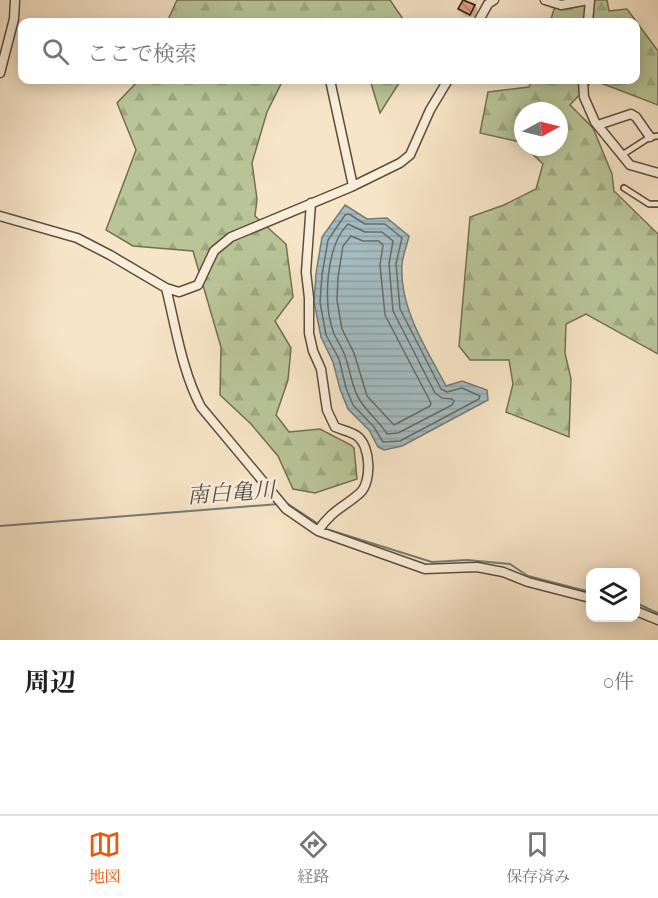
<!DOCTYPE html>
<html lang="ja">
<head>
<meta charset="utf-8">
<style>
  body { margin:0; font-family:"IM FELL French Canon","Noto Serif JP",serif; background:#f2f2f2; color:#222 }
  .controls { position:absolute; right:18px; bottom:18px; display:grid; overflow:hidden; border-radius:12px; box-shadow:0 3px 15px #0003 }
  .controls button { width:54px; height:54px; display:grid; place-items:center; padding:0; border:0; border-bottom:2px solid #e0e0e0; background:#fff; color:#222; font:30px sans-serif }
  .compass { position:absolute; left:514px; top:102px; width:54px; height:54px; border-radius:50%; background:#fff; box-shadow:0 3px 15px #0003; rotate:83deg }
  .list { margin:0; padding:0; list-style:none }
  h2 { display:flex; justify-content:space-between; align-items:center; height:78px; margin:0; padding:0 24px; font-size:26px }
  h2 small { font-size:20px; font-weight:400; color:#767676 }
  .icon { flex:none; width:33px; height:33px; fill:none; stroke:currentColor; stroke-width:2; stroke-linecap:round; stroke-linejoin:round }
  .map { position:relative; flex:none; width:658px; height:640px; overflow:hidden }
  .search { position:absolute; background:#fff; box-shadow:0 3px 15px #0003; left:18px; right:18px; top:18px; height:66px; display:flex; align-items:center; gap:15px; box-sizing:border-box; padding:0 21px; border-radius:12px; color:#767676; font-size:22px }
  .sheet { height:174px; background:#fff }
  nav { display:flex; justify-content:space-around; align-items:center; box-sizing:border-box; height:84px; border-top:2px solid #e0e0e0; background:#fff; font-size:16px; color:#767676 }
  nav a { display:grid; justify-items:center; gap:3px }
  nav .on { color:#ea580c }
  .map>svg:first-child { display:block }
  .forest { fill:url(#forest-firs); stroke:#737052; stroke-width:1.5 }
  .water { fill:url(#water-rules); stroke:#747c79; stroke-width:1.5 }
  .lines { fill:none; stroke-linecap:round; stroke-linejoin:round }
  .shore { stroke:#686c66; stroke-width:1.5 }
  .stream { stroke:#747c79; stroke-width:2 }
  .building { fill:url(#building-back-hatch); stroke:#2d1b0c; stroke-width:1.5; filter:url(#shadow) }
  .lane-casing { stroke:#604e3b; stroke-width:8 }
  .street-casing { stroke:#604e3b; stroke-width:11 }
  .lane { stroke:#faeedb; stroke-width:4.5 }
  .street { stroke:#faeedb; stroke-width:8 }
  .labels { text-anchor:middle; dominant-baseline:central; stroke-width:5; stroke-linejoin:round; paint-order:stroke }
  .water-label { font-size:22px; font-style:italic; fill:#57534b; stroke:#faeedb }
</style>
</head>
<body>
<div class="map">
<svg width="658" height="640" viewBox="0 0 658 640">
  <defs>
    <pattern id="forest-firs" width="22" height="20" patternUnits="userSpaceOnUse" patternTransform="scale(1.5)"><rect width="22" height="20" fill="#b9c598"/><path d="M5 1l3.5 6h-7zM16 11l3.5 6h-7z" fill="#9fa982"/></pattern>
    <pattern id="water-rules" width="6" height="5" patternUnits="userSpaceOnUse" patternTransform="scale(1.5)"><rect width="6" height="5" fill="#a4bcc1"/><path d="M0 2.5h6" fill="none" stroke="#8ea1a5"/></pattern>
    <pattern id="building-back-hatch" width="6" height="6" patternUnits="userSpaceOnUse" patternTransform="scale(1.5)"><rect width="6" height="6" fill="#e29d7e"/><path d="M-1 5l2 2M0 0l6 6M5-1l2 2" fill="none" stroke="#b87f66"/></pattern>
    <filter id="shadow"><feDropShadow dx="4" dy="4" stdDeviation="3" flood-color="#0004"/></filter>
  </defs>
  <rect width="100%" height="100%" fill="#f7e5c7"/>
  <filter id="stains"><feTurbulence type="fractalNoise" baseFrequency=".00333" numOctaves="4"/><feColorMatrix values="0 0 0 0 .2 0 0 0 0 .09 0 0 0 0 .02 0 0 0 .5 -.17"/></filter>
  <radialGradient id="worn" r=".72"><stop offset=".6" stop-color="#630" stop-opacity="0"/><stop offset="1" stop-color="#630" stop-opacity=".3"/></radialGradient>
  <path class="forest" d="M 177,0 L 390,0 L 405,22 L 342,22 L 341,20 L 324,19 L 321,22 L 167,22 Z
    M 557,0 L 607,0 L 609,11 L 627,9 L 658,51 L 658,105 L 593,80 L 570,105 L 593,128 L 612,174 L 614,191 L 658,234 L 658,354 L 586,314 L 566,324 L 565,353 L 571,379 L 569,437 L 506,412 L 513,384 L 509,360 L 470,360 L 459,346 L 470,217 L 504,205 L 536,189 L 543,164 L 525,147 L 559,147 L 559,111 L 523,111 L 523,145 L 520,142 L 480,133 L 488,92 L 529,87 L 532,80 L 636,80 L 636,22 L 550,22 Z
    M 139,80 L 283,80 L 267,112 L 252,163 L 257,199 L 255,216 L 286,244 L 293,297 L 275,321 L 291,348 L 288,380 L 276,415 L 289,432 L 320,429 L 351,445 L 354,448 L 357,479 L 315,493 L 293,489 L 278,456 L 251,424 L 220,395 L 221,347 L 193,251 L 133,246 L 106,230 L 136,150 L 117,103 Z
    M 370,80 L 401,80 L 380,113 Z"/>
  <path class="water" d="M 345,205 L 367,219 L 387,218 L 409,236 C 407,245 403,255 402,264 C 399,308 426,348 446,386 L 462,381 L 487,390 L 488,400 L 402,446 L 384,450 L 378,447 L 369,430 L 348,409 L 340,389 L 333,362 L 321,337 L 314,302 L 316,274 L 322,237 Z"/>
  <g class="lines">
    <path class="shore" d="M 349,214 L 365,224 L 385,224 L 402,238 L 396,264 L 400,309 L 441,389 L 447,392 L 462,388 L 480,396 L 479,399 L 400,441 L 383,442 L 374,427 L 353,405 L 346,388 L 339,359 L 326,335 L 320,302 L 322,275 L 328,240 L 345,215 Z
      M 348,224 L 365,232 L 382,232 L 393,241 L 389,264 L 393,311 L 435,393 L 442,398 L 452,399 L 454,401 L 452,405 L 398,433 L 387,434 C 379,421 369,414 361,402 C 352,390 351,373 346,359 C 344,350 338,342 334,334 C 323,305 325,247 348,224 Z
      M 351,236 L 363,241 L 379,241 L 383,245 L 380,265 L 385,315 L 431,403 L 430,406 L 394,425 L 367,396 L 354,353 L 342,329 L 337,300 L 338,277 L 343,246 Z"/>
    <path class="stream" d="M 285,504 L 288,504 L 326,529 L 432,562 L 467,560 L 510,564 L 528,576 L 590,592
      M 0,526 L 279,504
      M 636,603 L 658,613"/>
  </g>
  <path class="building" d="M 463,0 L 475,5 L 470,15 L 458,9 Z"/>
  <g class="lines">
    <g class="lane-casing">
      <path id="lane" d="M 622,155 L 650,137 L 658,136
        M 624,188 L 649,204 L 658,204"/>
    </g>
    <g class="street-casing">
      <path id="street" d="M 545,0 L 561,5 L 588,0
        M 478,22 L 488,4 L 494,0
        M 588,22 L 590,0
        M 0,73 L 14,19 L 15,0
        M 330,80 L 353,186
        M 583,80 L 584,97 L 595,122 L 630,165 L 658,173
        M 598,125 L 631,114 L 636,117 L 650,137
        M 311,203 L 306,272 L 309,298 L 309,333 L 313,351 L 321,369 L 327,410 L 335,427 C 342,430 352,432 357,436 C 371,446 372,482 360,493 C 343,508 332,510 318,531
        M 0,216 L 77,238 L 110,255 L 166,288 L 179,292 L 198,285 L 214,251 L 231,237 L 351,187 L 400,163 L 410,155 L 430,110 L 448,80
        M 166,288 C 176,328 182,371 201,407 L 286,509 L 318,531 L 425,569 L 477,567 L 503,572 L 528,582 L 590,598
        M 636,611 L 658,620"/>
    </g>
    <use href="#lane" class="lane"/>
    <use href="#street" class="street"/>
  </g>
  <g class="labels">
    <g class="water-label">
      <text transform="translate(231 493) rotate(-4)">南白亀川</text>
    </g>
  </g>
  <rect width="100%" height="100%" filter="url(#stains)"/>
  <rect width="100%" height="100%" fill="url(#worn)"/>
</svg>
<div class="controls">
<button><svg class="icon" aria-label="layers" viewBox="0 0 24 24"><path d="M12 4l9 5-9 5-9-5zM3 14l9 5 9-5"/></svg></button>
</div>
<svg class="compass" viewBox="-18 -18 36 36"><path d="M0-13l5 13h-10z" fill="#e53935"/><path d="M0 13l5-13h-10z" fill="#767676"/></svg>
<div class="search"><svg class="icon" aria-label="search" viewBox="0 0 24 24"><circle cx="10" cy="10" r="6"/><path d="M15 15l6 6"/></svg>ここで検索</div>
</div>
<section class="sheet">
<h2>周辺<small>0件</small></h2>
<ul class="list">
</ul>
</section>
<nav>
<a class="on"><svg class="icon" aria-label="map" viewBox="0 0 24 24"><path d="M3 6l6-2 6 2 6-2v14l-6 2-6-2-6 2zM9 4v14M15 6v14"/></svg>地図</a>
<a><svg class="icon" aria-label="directions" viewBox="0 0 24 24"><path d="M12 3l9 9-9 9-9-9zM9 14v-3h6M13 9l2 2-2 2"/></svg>経路</a>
<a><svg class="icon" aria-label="saved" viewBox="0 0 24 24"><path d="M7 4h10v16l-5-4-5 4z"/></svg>保存済み</a>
</nav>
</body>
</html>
